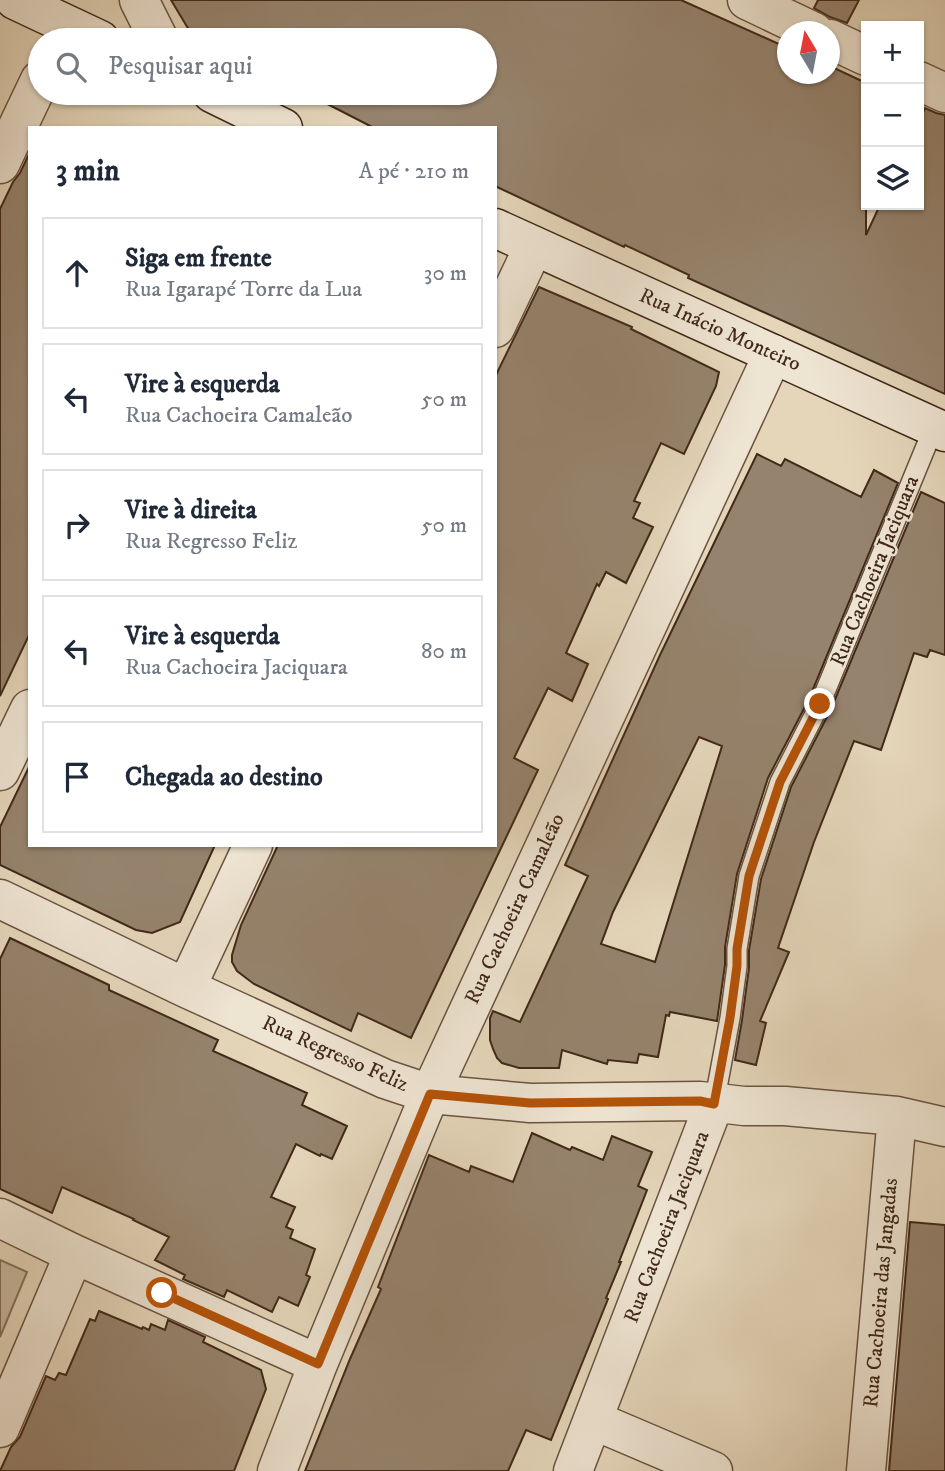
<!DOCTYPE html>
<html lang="pt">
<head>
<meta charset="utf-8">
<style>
  body { margin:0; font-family:"IM FELL DW Pica",serif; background:#f2f2f3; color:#1f2937 }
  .controls { position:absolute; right:21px; top:21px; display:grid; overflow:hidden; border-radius:0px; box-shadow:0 2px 5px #0004 }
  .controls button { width:63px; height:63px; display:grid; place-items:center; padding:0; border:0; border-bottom:2px solid #e0e1e3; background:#fff; color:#1f2937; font:35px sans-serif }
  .compass { position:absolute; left:777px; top:21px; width:63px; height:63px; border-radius:50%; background:#fff; box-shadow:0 2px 5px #0004; rotate:350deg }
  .stop { position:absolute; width:21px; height:21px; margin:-16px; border:5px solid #b45309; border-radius:50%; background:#fff }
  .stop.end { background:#b45309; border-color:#fff; box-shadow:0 2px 7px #0008 }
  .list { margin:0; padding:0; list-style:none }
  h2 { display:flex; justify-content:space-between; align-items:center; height:91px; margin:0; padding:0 28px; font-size:30px }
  h2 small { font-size:23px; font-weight:400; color:#747a83 }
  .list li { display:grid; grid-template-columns:46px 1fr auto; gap:21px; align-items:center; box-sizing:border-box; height:112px; margin:0 14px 14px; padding:0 14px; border:2px solid #e0e1e3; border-radius:0px }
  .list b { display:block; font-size:26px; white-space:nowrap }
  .list p { margin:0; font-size:23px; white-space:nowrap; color:#747a83 }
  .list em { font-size:23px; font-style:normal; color:#747a83 }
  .icon { flex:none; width:38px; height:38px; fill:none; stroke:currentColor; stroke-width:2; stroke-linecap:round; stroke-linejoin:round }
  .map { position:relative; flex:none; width:945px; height:1471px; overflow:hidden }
  .search { position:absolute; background:#fff; box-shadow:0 2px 5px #0004; left:28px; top:28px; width:469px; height:77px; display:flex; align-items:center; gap:18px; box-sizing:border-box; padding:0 24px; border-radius:38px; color:#747a83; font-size:26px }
  .panel { position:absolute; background:#fff; box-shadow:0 2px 5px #0004; left:28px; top:126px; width:469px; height:721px; border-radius:0px }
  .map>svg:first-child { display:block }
  .green { fill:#c9b99f; stroke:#85715c; stroke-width:2 }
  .building { fill:#96836d; stroke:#412919; stroke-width:2; fill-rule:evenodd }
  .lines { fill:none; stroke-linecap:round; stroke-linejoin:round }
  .lane-casing { stroke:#6a5441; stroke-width:22 }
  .street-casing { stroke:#6a5441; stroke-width:41 }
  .secondary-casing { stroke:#412919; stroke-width:41 }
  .lane { stroke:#eee4d2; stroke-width:19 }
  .street { stroke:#eee4d2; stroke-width:38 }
  .secondary { stroke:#eee4d2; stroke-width:38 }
  .route { stroke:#b45309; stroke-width:9 }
  .labels { text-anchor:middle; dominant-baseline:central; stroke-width:5; stroke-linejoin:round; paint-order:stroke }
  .street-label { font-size:21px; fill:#412919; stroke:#eee4d2 }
</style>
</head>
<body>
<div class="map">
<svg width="945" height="1471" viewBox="0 0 945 1471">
  <rect width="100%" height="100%" fill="#e5d6ba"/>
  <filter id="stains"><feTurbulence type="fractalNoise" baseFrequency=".00286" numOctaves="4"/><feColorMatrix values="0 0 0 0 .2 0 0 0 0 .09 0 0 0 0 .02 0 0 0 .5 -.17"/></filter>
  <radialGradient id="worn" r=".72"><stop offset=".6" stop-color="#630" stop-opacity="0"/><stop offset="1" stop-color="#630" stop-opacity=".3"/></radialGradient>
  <path class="green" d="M 0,1260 L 27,1272 L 0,1337 Z"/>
  <path class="building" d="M 171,0 L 681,0 L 781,45 L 784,42 L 788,44 L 788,74 L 830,74 L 830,66 L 866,83 L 866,235 L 880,205 L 919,205 L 919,122 L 925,108 L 936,113 L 945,115 L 945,394 L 688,278 L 689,275 L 625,245 L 624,247 L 495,186 L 495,128 L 374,128 L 306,93 L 485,93 L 485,40 L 195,40 Z
    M 818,0 L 859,0 L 847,23 L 830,17 L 814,8 Z
    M 30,152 L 30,633 L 0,696 L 0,209 L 13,182 L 20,173 Z
    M 539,287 L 632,327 L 631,329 L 719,372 L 716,386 L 684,454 L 661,443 L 634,501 L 640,503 L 633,518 L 653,527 L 626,583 L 606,572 L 599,586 L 597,584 L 566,653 L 588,664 L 572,701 L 548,688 L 514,758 L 538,770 L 411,1038 L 358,1013 L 351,1031 L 254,984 L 237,971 L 232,962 L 232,955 L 241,925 L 278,845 L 495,845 L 495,377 Z
    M 757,454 L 781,466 L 785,459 L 861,497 L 874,470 L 898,483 L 809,699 L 768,778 L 737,874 L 725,947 L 725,965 L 717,1021 L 670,1012 L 669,1016 L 666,1015 L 658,1057 L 639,1054 L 637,1063 L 608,1060 L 607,1064 L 562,1050 L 559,1068 L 519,1068 L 502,1063 L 497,1058 L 493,1049 L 490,1040 L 490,1018 L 493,1011 L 520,1022 L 588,876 L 565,865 L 660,655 ZM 699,737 L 722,746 L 655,962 L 601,944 L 613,912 Z
    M 921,492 L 945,503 L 945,655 L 930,650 L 927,657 L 914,653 L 881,750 L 854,741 L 814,842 L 778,948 L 789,952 L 760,1021 L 766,1023 L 756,1065 L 735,1060 L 742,1020 L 749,968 L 749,950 L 761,879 L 791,787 L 831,709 Z
    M 30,765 L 30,845 L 215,845 L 180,922 L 152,933 L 136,930 L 0,865 L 0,827 Z
    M 10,938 L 109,985 L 109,990 L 218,1040 L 213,1051 L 307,1093 L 302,1105 L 347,1126 L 332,1159 L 321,1154 L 320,1156 L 296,1144 L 271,1197 L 295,1207 L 286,1227 L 293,1230 L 290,1238 L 315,1249 L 306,1275 L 310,1277 L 298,1306 L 279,1297 L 272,1312 L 227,1290 L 224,1297 L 183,1279 L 185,1275 L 155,1260 L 169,1237 L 133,1220 L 134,1219 L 62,1187 L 52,1213 L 0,1189 L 0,959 Z
    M 532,1133 L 570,1150 L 572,1147 L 603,1160 L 612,1136 L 652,1152 L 638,1186 L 647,1190 L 619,1262 L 621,1262 L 606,1298 L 608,1299 L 551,1440 L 526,1430 L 508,1471 L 305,1471 L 350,1359 L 381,1289 L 378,1287 L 429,1155 L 469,1172 L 471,1166 L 513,1182 Z
    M 910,1222 L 945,1225 L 945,1471 L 889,1471 Z
    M 99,1311 L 142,1329 L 143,1327 L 149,1330 L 151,1324 L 165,1330 L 168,1320 L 205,1337 L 203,1342 L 261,1370 L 266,1389 L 234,1471 L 0,1471 L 11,1447 L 20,1437 L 46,1376 L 55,1380 L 59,1373 L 66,1375 L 90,1319 L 95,1321 Z"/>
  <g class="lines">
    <g class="lane-casing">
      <path id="lane" d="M 714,1104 L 730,1018 L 737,966 L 737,949 L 749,876 L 780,782 L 820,704 L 934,427"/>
    </g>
    <g class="street-casing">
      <path id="street" d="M 139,0 L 159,40
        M 747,0 L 814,32
        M 830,39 L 866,56
        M 919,81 L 945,93
        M 0,164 L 40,80
        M 495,328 L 534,246
        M 0,771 L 30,709
        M 0,899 L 186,988 L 385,1079 L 430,1094 L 530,1103 L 700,1101 L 744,1106 L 785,1106 L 897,1116 L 945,1127
        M 186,988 L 253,845
        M 0,1218 L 74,1254 L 318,1364
        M 593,1420 L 713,1471
        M 0,1428 L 74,1254
        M 277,1471 L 318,1364 L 430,1094 L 773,354
        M 573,1471 L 714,1104
        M 866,1471 L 897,1116"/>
    </g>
    <g class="secondary-casing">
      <path id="secondary" d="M 15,0 L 100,40
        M 212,93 L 283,128
        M 495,228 L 945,432"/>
    </g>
    <use href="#lane" class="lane"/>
    <use href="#street" class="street"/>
    <use href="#secondary" class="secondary"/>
  </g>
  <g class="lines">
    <path class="route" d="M 162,1293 L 318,1364 L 430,1094 L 530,1103 L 700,1101 L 714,1104 L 730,1018 L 737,966 L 737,949 L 749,876 L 780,782 L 820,704"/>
  </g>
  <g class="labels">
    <g class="street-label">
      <text transform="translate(720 330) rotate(24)">Rua Inácio Monteiro</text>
      <text transform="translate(875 571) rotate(-68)">Rua Cachoeira Jaciquara</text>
      <text transform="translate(515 909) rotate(-65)">Rua Cachoeira Camaleão</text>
      <text transform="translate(335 1054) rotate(24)">Rua Regresso Feliz</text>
      <text transform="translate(667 1227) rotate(-69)">Rua Cachoeira Jaciquara</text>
      <text transform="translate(881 1293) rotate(-85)">Rua Cachoeira das Jangadas</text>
    </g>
  </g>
  <rect width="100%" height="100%" filter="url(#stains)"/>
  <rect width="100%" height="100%" fill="url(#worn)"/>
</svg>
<div class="controls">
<button>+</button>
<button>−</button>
<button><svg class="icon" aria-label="layers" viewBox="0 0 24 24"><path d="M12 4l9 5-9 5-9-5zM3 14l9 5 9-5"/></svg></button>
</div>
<svg class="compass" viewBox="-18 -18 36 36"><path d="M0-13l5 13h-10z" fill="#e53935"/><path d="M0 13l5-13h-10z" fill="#747a83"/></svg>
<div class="stop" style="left:162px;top:1293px"></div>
<div class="stop end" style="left:820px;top:704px"></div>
<div class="search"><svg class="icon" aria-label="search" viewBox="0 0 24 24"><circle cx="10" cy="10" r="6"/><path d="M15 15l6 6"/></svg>Pesquisar aqui</div>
<section class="panel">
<h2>3 min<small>A pé · 210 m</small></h2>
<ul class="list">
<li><svg class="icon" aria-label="ahead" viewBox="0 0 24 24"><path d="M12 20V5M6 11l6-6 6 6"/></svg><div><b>Siga em frente</b><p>Rua Igarapé Torre da Lua</p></div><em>30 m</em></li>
<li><svg class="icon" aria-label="left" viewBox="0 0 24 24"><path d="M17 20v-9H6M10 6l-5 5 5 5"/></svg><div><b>Vire à esquerda</b><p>Rua Cachoeira Camaleão</p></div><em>50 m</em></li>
<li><svg class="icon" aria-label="right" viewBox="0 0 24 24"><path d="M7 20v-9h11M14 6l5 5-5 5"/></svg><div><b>Vire à direita</b><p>Rua Regresso Feliz</p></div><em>50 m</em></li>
<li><svg class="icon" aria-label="left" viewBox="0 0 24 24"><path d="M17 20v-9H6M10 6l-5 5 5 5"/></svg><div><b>Vire à esquerda</b><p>Rua Cachoeira Jaciquara</p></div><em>80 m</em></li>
<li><svg class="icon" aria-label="arrive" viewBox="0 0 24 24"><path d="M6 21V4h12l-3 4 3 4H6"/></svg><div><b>Chegada ao destino</b></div></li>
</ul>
</section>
</div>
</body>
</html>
